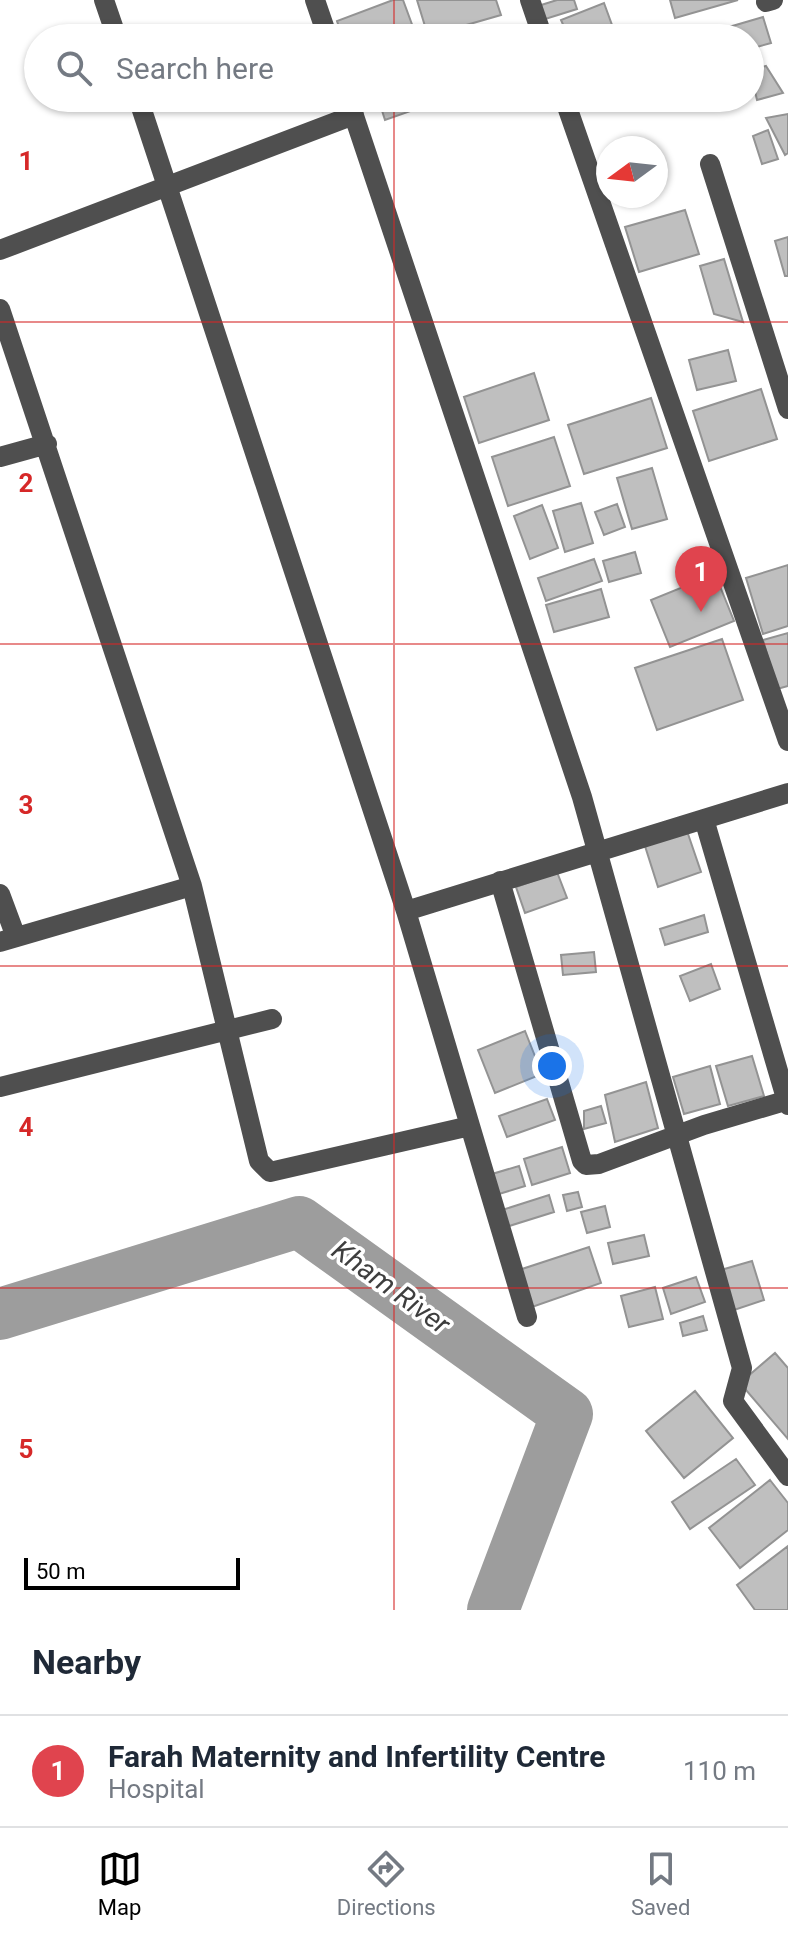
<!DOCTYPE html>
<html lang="en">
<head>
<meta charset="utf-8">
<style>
  body { margin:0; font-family:Roboto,sans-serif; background:#f6f6f7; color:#1f2937 }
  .compass { position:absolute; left:596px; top:136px; width:72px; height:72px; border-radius:50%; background:#fff; box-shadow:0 2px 6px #0004; rotate:255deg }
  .scale { position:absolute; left:24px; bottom:20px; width:216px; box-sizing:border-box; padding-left:8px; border:4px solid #000; border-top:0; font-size:22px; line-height:28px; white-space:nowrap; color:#000; -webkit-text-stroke:6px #fff; paint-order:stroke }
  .you { position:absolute; left:552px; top:1066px; width:28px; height:28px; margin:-20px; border:6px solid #fff; border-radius:50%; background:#1a73e8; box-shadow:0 0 0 12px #1a73e833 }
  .badge { display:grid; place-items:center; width:52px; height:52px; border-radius:50%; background:#000; color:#fff; font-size:26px; font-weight:700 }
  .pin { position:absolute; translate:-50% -66px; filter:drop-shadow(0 2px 4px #0008) }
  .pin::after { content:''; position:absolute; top:42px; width:28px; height:24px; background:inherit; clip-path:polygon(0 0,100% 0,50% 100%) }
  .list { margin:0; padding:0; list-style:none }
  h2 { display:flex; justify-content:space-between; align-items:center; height:104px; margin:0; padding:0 32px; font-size:34px }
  h2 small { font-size:26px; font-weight:400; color:#747a83 }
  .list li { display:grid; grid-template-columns:52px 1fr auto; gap:24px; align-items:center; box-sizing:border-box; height:112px; padding:0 32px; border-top:2px solid #e0e1e3 }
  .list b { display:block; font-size:30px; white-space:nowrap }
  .list p { margin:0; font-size:26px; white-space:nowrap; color:#747a83 }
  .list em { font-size:26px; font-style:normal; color:#747a83 }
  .icon { flex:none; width:44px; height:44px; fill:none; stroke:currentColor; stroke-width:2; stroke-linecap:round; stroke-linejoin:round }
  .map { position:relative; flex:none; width:788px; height:1610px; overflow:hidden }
  .search { position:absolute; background:#fff; box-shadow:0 2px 6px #0004; left:24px; right:24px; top:24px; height:88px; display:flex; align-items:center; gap:20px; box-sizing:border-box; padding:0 28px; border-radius:44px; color:#747a83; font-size:30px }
  .sheet { height:216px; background:#fff }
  nav { display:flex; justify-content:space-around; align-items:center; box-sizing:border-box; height:112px; border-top:2px solid #e0e1e3; background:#fff; font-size:22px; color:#747a83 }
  nav a { display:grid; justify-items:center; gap:4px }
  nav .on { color:#000 }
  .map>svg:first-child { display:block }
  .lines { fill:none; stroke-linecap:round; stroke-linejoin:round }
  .river { stroke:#9d9d9d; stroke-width:52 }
  .building { fill:#bfbfbf; stroke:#939393; stroke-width:2 }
  .minor { stroke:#4f4f4f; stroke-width:20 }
  .grid { fill:none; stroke:#d62828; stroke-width:2; stroke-opacity:0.55 }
  .labels { text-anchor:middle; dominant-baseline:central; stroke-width:7; stroke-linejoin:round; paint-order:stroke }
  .water-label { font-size:28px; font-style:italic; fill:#3e3e3e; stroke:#fff }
  .grid-label { font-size:26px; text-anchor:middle; font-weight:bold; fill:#d62828; stroke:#fff; stroke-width:7; stroke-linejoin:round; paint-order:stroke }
</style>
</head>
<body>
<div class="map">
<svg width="788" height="1610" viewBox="0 0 788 1610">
  <rect width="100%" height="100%" fill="#fff"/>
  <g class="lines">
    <path class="river" d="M 0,1314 L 299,1222 L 567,1414 L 493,1610"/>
  </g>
  <path class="building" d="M 393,0 L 403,0 L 417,38 L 343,38 L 337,21 Z
    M 417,0 L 496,0 L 501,15 L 428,36 Z
    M 557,0 L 574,0 L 577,9 L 542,20 L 538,6 Z
    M 670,0 L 738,0 L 675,18 Z
    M 604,3 L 612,25 L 580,38 L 569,38 L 561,20 Z
    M 763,17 L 771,43 L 750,49 L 750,38 L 733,38 L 729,27 Z
    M 631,27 L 634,38 L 596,38 Z
    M 766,66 L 783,93 L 757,100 L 750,70 Z
    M 378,98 L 438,98 L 439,101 L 385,120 Z
    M 571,98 L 601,98 L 574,107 Z
    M 788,114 L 788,153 L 785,155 L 766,118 Z
    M 768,130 L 778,159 L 762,164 L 753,136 Z
    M 685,210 L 699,254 L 639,272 L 625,227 Z
    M 788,237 L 788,276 L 785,276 L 775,241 Z
    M 724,259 L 743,322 L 714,314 L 700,266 Z
    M 728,350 L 736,381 L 697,390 L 689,360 Z
    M 534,373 L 549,420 L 479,443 L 464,397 Z
    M 761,389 L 777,439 L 709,461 L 693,411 Z
    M 651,398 L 667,448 L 584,474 L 568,425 Z
    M 554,437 L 570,486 L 508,506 L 492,457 Z
    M 652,468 L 667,519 L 632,529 L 617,478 Z
    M 581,503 L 593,543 L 565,552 L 553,511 Z
    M 617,504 L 625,527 L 604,535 L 595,512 Z
    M 542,505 L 558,548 L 530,559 L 514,516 Z
    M 635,552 L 641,573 L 609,582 L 603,561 Z
    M 594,559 L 602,581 L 546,601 L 538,578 Z
    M 788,565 L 788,626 L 763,634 L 746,578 Z
    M 715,574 L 734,621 L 670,647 L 651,600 Z
    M 601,589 L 609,617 L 554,632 L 546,605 Z
    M 788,633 L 788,686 L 777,689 L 763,640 Z
    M 722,639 L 743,700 L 657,730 L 635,668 Z
    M 687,831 L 701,872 L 658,887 L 645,846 Z
    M 557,872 L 567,898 L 525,913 L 516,887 Z
    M 704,915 L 708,932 L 665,945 L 660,929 Z
    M 594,952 L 596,972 L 563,975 L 561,955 Z
    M 711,964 L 720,989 L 690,1001 L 680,976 Z
    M 525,1031 L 542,1074 L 495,1093 L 478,1050 Z
    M 752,1056 L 764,1096 L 728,1106 L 716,1066 Z
    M 710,1066 L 720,1104 L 684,1114 L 673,1077 Z
    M 646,1082 L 658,1128 L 615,1142 L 605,1095 Z
    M 547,1099 L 555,1120 L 507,1137 L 499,1116 Z
    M 601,1106 L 606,1123 L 584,1129 L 584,1111 Z
    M 562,1147 L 570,1173 L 532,1185 L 524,1159 Z
    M 519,1166 L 525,1186 L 499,1194 L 492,1174 Z
    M 578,1192 L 582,1207 L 567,1211 L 563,1195 Z
    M 549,1195 L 554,1212 L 506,1227 L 502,1210 Z
    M 605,1206 L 610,1227 L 587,1233 L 581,1212 Z
    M 644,1235 L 649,1256 L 613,1264 L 608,1243 Z
    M 589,1247 L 601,1283 L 532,1307 L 519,1270 Z
    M 752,1261 L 764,1300 L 734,1310 L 721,1270 Z
    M 696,1277 L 705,1302 L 671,1314 L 663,1288 Z
    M 655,1287 L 663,1319 L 629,1327 L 621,1296 Z
    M 703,1316 L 707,1330 L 683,1336 L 680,1323 Z
    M 775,1353 L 788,1368 L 788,1439 L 740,1383 Z
    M 695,1391 L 733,1438 L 684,1478 L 646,1431 Z
    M 736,1459 L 755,1485 L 690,1529 L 672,1502 Z
    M 770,1480 L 788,1503 L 788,1530 L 740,1568 L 709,1528 Z
    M 788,1546 L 788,1610 L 755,1610 L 737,1585 Z"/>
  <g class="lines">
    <path class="minor" d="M 104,0 L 117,38
      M 315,0 L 328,38
      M 530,0 L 543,38
      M 766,2 L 773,0
      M 138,98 L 406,911 L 527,1317
      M 348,98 L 582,797 L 742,1368 L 733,1401 L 788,1476
      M 564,98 L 788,741
      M 710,164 L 788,409
      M 0,250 L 354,115
      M 0,309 L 192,886 L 259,1161 L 270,1172 L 470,1126
      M 0,457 L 47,444
      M 704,819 L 788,1105
      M 500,881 L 582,1161 L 586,1165 L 599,1164 L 704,1125 L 788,1100
      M 0,894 L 16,937
      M 406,911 L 788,793
      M 0,942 L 192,886
      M 0,1087 L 272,1019"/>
  </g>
  <path class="grid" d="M 394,0 L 394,38M 394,98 L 394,1610M 0,322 L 788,322M 0,644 L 788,644M 0,966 L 788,966M 0,1288 L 788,1288"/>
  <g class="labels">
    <g class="water-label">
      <text transform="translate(391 1287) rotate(36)">Kham River</text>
    </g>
  </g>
  <g class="grid-label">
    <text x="26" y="170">1</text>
    <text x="26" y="492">2</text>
    <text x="26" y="814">3</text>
    <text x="26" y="1136">4</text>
    <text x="26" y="1458">5</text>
  </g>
</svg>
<svg class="compass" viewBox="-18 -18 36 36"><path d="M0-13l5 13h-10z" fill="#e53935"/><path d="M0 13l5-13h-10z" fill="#747a83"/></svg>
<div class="scale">50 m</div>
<div class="you"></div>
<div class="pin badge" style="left:701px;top:612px;background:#e0444e">1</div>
<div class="search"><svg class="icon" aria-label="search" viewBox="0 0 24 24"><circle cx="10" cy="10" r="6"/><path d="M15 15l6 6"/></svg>Search here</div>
</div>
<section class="sheet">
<h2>Nearby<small></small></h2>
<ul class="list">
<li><span class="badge" style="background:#e0444e">1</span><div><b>Farah Maternity and Infertility Centre</b><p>Hospital</p></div><em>110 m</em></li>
</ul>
</section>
<nav>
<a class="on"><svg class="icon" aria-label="map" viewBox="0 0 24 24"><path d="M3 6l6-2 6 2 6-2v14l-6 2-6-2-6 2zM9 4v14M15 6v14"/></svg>Map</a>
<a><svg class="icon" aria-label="directions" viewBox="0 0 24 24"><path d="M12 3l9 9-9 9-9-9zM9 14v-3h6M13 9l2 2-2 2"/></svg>Directions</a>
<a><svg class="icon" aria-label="saved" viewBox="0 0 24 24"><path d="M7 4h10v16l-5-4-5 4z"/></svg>Saved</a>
</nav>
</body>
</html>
